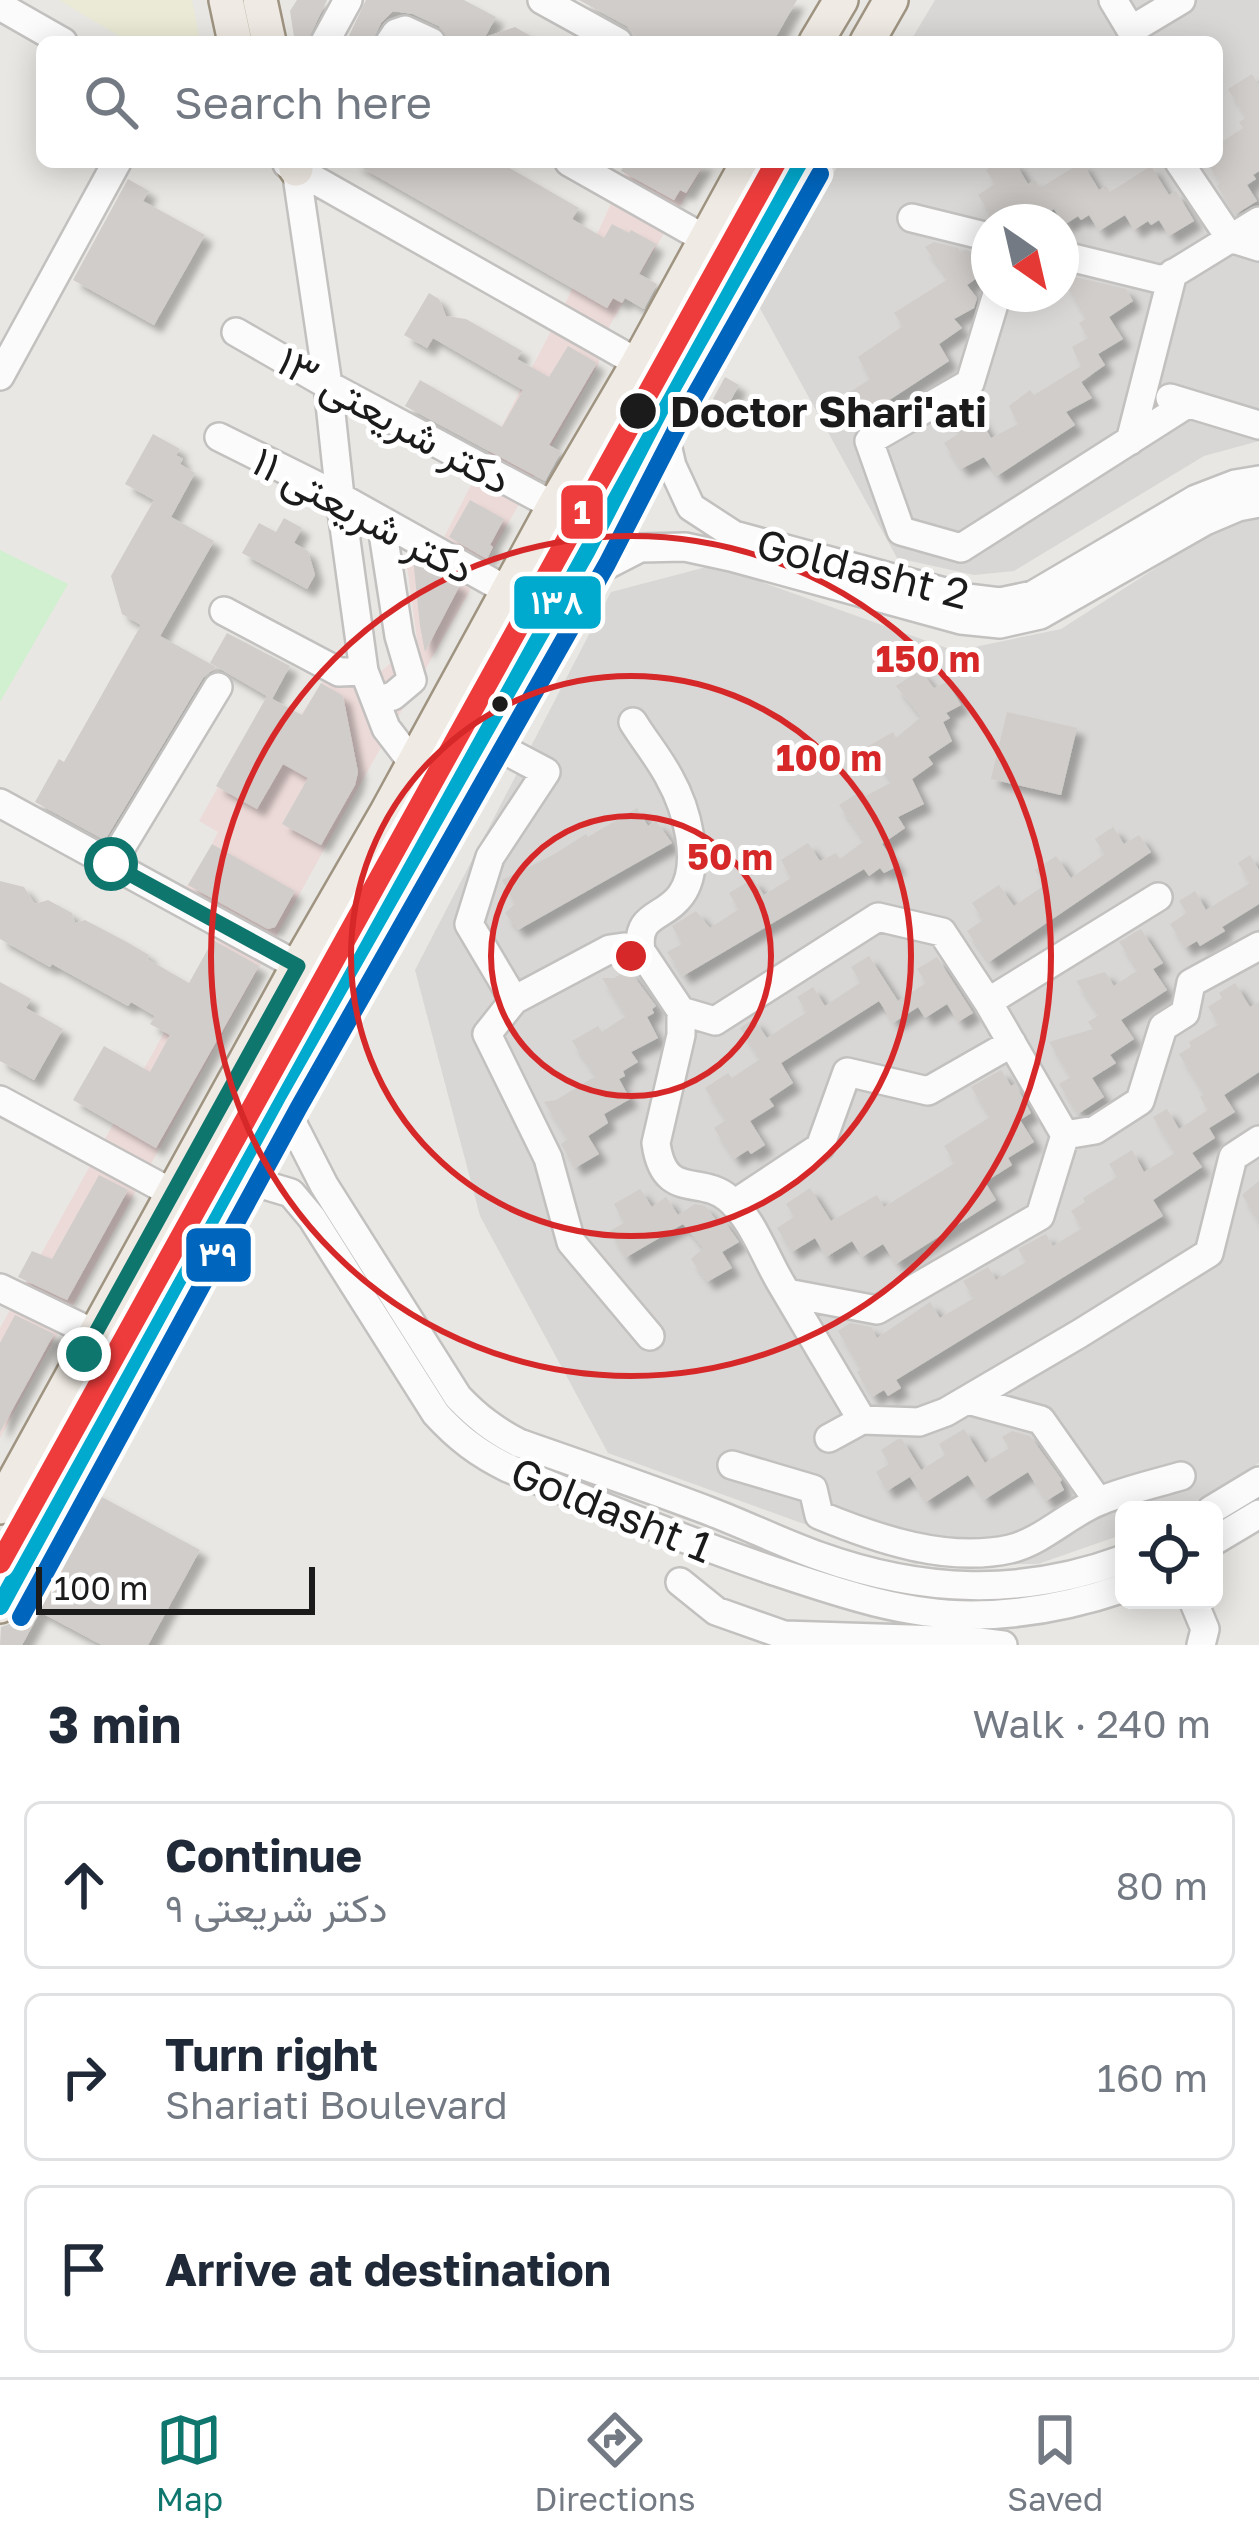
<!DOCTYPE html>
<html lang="en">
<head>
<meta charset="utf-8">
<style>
  body { margin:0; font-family:"Golos Text",Vazirmatn,sans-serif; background:#f2f2f3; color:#1f2937 }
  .controls { position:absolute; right:36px; bottom:36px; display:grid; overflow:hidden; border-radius:18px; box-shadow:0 6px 30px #0003 }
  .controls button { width:108px; height:108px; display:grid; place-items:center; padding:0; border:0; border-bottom:3px solid #e0e1e3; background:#fff; color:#1f2937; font:60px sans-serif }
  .compass { position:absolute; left:971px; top:204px; width:108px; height:108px; border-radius:50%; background:#fff; box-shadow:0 6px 30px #0003; rotate:146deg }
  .scale { position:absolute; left:36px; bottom:30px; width:279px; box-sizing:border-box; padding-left:12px; border:6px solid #1b1b1b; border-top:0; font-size:33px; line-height:42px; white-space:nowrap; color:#1b1b1b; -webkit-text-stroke:9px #fff; paint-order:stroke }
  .stop { position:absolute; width:36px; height:36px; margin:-27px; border:9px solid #0f766e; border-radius:50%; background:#fff }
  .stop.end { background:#0f766e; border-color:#fff; box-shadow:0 3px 12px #0008 }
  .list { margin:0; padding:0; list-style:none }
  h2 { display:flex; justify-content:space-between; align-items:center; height:156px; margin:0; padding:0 48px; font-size:51px }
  h2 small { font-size:39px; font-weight:400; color:#747a83 }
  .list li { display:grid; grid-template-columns:78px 1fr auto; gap:36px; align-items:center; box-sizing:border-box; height:168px; margin:0 24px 24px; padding:0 24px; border:3px solid #e0e1e3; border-radius:18px }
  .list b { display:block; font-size:45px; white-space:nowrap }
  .list p { margin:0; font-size:39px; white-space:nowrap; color:#747a83 }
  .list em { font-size:39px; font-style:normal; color:#747a83 }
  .icon { flex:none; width:66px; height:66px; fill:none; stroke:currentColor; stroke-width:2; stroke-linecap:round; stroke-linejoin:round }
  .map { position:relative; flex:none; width:1259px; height:1645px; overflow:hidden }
  .search { position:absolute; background:#fff; box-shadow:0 6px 30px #0003; left:36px; right:36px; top:36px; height:132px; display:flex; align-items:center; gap:30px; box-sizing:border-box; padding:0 42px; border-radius:18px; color:#747a83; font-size:45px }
  .sheet { height:732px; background:#fff }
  nav { display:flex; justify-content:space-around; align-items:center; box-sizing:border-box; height:168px; border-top:3px solid #e0e1e3; background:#fff; font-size:33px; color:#747a83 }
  nav a { display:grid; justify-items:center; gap:6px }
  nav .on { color:#0f766e }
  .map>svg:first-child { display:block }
  .residential { fill:#d8d7d5; fill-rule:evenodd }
  .commercial { fill:#ecdad8 }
  .farmland { fill:#eaead6 }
  .park { fill:#d0f0d0 }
  .building { fill:#d0cdca; filter:url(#shadow) }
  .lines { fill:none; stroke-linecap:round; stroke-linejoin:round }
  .minor-casing { stroke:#c2c1bf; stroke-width:32 }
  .major-casing { stroke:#9f9481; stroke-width:38 }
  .minor { stroke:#fcfbfb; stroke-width:27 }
  .major { stroke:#efeae3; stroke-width:33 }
  .bus-1-casing { stroke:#fff; stroke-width:27 }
  .bus-2-casing { stroke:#fff; stroke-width:27 }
  .bus-1 { stroke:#00a9ce; stroke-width:18 }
  .bus-2 { stroke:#0065bd; stroke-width:18 }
  .metro-1-casing { stroke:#fff; stroke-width:30 }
  .metro-1 { stroke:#ee3c3c; stroke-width:21 }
  .route { stroke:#0f766e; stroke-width:15 }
  .ring { fill:none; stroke:#d62828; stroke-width:6 }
  .stop-dot { fill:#1b1b1b; stroke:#fff; stroke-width:4.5 }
  .labels { text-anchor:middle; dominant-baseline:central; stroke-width:10; stroke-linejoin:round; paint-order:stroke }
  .stop-label { font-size:42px; font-weight:bold; fill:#1b1b1b; stroke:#fff; text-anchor:start }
  .street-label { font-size:42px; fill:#1b1b1b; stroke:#fff }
  .centre { fill:#d62828; stroke:#fff; stroke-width:6 }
  .ring-label { font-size:36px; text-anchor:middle; font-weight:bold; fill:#d62828; stroke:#fff; stroke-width:10; stroke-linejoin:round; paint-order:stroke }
  .line-badge { stroke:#fff; stroke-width:4.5 }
  .badge-label { font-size:33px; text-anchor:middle; font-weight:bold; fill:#fff }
</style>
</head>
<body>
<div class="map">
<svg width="1259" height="1645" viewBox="0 0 1259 1645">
  <defs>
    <filter id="shadow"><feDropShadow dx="8" dy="8" stdDeviation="3" flood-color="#0004"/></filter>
  </defs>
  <rect width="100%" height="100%" fill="#e9e7e3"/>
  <path class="residential" d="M 935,0 L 1259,0 L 1259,441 L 1204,456 L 1014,571 L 974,575 L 897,558 L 757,303 L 840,162 L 1217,162 L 1217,42 L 910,42 ZM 989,222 L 1061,222 L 1061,294 L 989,294 Z
    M 1235,517 L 1259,517 L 1259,1463 L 1185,1508 L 1124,1510 L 1124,1534 L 1038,1564 L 915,1564 L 608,1453 L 480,1216 L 415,970 L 611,592 L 714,565 L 955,651 L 1061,629 Z"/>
  <path class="commercial" d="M 630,162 L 706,162 L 610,325 L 598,365 L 358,788 L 0,1438 L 0,1328 L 226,921 L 180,896 L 214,846 L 212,844 L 218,832 L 199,821 L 218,787 L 243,801 L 329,673 L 361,689 L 417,640 L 406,559 L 442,541 L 565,304 Z"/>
  <path class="farmland" d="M 59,0 L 192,0 L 200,42 L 129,42 Z"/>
  <path class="park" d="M 0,550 L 68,584 L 0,702 Z"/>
  <path class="building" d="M 297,0 L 327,0 L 307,42 L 294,37 L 290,11 Z
    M 366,0 L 464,0 L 496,17 L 485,37 L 515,27 L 541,42 L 451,42 L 439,26 L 413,14 L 393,11 L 381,23 L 372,42 L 346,42 Z
    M 579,0 L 797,0 L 773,42 L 641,42 L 627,26 Z
    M 1252,74 L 1259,85 L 1259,171 L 1253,175 L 1256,179 L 1247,185 L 1257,201 L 1236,214 L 1217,186 L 1220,183 L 1207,162 L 1217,162 L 1217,145 L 1243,128 L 1239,122 L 1246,118 L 1228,89 Z
    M 352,162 L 499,162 L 579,208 L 572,219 L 604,238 L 612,224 L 629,233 L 631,230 L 656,244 L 639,274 L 657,284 L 644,309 L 625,298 L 622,303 L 613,298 L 607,308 Z
    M 626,162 L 705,162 L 686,193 L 680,190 L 674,200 L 621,171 Z
    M 999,162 L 1015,162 L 1028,184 L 1035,180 L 1040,188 L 1082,162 L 1099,190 L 1106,186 L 1110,192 L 1151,166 L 1169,195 L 1176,191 L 1194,221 L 1169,236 L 1159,220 L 1151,225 L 1148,221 L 1134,230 L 1125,215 L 1099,231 L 1089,215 L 1081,220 L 1078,216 L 1064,225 L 1054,209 L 1033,222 L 1026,222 L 1018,209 L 1010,214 L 1007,210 L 993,218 L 978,195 L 995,184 L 986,170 Z
    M 128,179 L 149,191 L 143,201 L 205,235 L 154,325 L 73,280 Z
    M 934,242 L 958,248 L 960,252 L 965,250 L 982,254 L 989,265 L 989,269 L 967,285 L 977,298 L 974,308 L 954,319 L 962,328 L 939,344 L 949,361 L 868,414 L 850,392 L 870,379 L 858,357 L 903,326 L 894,313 L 948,279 L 925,247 Z
    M 1075,277 L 1126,289 L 1133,301 L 1109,317 L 1123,339 L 1098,354 L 1105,365 L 1081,382 L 1092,398 L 1066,412 L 1075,425 L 997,476 L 984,457 L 961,469 L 944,443 L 958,434 L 950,415 L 971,403 L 991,438 L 1018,424 L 1009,406 L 1030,390 L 1034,395 L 1081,366 L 1072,347 L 1088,338 L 1079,323 L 1086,319 L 1065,283 Z
    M 429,293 L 439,299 L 446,316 L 466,319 L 522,351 L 517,359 L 549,377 L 568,346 L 597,363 L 549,445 L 561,452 L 545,481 L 405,406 L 420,380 L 502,427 L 523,390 L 433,338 L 427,348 L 404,335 Z
    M 725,377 L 739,385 L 721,418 L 707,410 Z
    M 153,434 L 180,449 L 176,455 L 183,459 L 180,464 L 195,473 L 171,517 L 214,541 L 160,636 L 216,667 L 203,678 L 105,840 L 35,802 L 59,759 L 64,762 L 141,625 L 122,614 L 111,576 L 154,500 L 125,484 Z
    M 470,500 L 504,519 L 490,545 L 493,547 L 487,559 L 449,537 Z
    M 284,518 L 302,528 L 294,543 L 308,551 L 315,575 L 307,589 L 242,553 L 259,523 L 276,532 Z
    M 413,558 L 460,585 L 425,652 L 420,626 Z
    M 227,633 L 290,666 L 272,699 L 302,715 L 321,683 L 343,696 L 358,772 L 355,785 L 321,845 L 282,824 L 308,778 L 283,764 L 257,809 L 216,786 L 267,696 L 210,663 Z
    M 920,670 L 934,688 L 947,682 L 961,705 L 946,713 L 950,718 L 943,722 L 952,741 L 928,757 L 933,764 L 912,779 L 924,804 L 898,817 L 905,828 L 882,844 L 898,866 L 884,873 L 880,868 L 869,876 L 864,869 L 683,976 L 667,952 L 682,944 L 672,926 L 696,911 L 710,928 L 739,909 L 729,893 L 753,879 L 764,895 L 791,878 L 781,860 L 808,843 L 820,861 L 836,853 L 840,859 L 864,841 L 839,805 L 862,790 L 866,796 L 892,782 L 867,747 L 893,732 L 896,738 L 921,717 L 896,686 Z
    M 1007,712 L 1077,728 L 1061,795 L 991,779 Z
    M 637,808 L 648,826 L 656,821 L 672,843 L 518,930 L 505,913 L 515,904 L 502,880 L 553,855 L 586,834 L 588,837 Z
    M 1113,827 L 1124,844 L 1139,835 L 1151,852 L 989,962 L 967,931 L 983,920 L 972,903 L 999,885 L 1014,906 L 1045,885 L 1035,870 L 1056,856 L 1071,878 L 1105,854 L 1095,839 Z
    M 212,844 L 295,891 L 275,927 L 268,929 L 188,885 Z
    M 1250,855 L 1259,870 L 1259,904 L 1222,927 L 1225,931 L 1200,946 L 1197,941 L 1185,948 L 1170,924 L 1187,913 L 1179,901 L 1195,891 L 1206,910 L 1250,883 L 1238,863 Z
    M 0,881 L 24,887 L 35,904 L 48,900 L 72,913 L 75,923 L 85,920 L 125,941 L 149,955 L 147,959 L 189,983 L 213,940 L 259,966 L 156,1148 L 73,1100 L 104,1046 L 150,1072 L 170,1035 L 150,1024 L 155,1016 L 131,1002 L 128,1006 L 52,964 L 50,967 L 0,939 Z
    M 1141,929 L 1163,963 L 1153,969 L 1167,990 L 1121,1020 L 1134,1039 L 1110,1055 L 1116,1063 L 1092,1078 L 1104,1097 L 1078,1114 L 1059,1084 L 1071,1077 L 1049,1042 L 1093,1029 L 1088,1022 L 1099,1015 L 1076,981 L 1105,972 L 1114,986 L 1138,970 L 1119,942 Z
    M 869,956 L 898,1001 L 926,983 L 917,969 L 937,957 L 973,1013 L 958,1022 L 947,1004 L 925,1018 L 918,1007 L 893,1023 L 879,1001 L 781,1063 L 793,1083 L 769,1099 L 774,1106 L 750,1121 L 765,1145 L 751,1154 L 748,1150 L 734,1159 L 714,1128 L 726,1120 L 705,1088 L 728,1073 L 732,1078 L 760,1059 L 740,1028 L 754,1019 L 767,1038 L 807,1012 L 797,997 L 813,987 L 825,1006 L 861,982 L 851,967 Z
    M 629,970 L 656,1006 L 652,1009 L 654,1013 L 647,1017 L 658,1038 L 631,1052 L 638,1062 L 623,1071 L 625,1076 L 619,1079 L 630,1099 L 604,1114 L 608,1123 L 588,1136 L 599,1154 L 575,1168 L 561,1144 L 568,1139 L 544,1102 L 556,1100 L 596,1076 L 572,1041 L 598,1026 L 602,1032 L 626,1016 L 602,978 L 614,978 Z
    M 0,982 L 31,999 L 26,1008 L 63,1029 L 34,1080 L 0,1061 Z
    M 1235,983 L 1250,1007 L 1259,1002 L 1259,1072 L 1224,1095 L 1235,1112 L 1209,1128 L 1215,1138 L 1192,1153 L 1202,1167 L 1153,1200 L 1163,1216 L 896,1380 L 901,1388 L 888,1396 L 884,1390 L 872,1397 L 857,1372 L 861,1369 L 838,1331 L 850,1323 L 871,1327 L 877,1338 L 930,1302 L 940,1318 L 974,1298 L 963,1281 L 988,1267 L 996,1280 L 1026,1262 L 1018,1249 L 1046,1234 L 1053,1246 L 1082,1228 L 1071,1211 L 1085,1202 L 1083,1198 L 1117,1177 L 1109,1164 L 1132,1150 L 1144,1172 L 1175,1153 L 1153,1117 L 1167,1109 L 1179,1129 L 1208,1110 L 1200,1097 L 1204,1094 L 1179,1054 L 1191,1047 L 1189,1042 L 1219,1024 L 1208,1007 L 1222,998 L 1219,993 Z
    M 1001,1070 L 1011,1086 L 1015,1084 L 1031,1113 L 1020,1120 L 1034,1142 L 1008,1158 L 1012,1165 L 985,1182 L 996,1200 L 896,1264 L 883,1244 L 862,1257 L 852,1241 L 826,1257 L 815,1238 L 792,1252 L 777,1228 L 794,1217 L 786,1204 L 810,1188 L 831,1221 L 877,1195 L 884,1207 L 955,1163 L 944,1146 L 990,1117 L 971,1087 Z
    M 99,1175 L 128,1190 L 67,1300 L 18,1277 L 32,1251 L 52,1259 Z
    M 1259,1181 L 1259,1222 L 1242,1195 Z
    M 640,1189 L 652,1207 L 666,1197 L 678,1215 L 695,1204 L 705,1206 L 716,1220 L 721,1217 L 739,1242 L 722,1252 L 732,1268 L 707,1282 L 691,1259 L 703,1248 L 683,1224 L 625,1258 L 610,1231 L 624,1223 L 614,1204 Z
    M 15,1315 L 54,1334 L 0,1432 L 0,1343 Z
    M 964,1429 L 985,1463 L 1009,1448 L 1002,1437 L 1012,1431 L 1030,1436 L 1062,1480 L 1060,1482 L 1064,1490 L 1046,1501 L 1028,1472 L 984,1500 L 968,1475 L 926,1502 L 910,1477 L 945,1455 L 939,1444 Z
    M 898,1439 L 902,1439 L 921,1470 L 887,1491 L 876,1472 L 889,1464 L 881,1450 Z
    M 87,1489 L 200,1550 L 148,1645 L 102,1645 L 40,1612 L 22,1645 L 0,1645 L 1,1627 L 12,1623 L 18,1616 Z"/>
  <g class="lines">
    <g class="minor-casing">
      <path id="minor" d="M 542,0 L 618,42
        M 1113,0 L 1131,30 L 1181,0
        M 0,6 L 63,42
        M 325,42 L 348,0
        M 390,42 L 396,33 L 405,30 L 431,42
        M 569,162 L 705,239
        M 1179,162 L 1230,238 L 1259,247
        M 287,164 L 638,363
        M 296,169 L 328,385 L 340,497 L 364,671 L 386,728 L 412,762
        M 912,218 L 989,237
        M 1061,255 L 1163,280 L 1259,221
        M 997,294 L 970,383 L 869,441 L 901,531 L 961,548 L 1187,404
        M 236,332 L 328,385 L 554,506
        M 0,376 L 117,162
        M 1170,398 L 1259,425
        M 659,411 L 672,466 L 691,507 L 734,535 L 967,598 L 1000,602 L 1033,595 L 1196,499 L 1235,484 L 1259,480
        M 219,437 L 340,497 L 508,591
        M 1130,441 L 1173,273
        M 566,586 L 640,548 L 685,547 L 731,557 L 961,620 L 1000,624 L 1040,615 L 1205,521 L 1238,507 L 1259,503
        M 224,611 L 339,672 L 364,671
        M 376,701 L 393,696 L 412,680 L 399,636 L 381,520
        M 633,722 C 644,740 659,758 669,777 C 686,807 703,864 681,895 C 664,919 635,913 641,951
        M 480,737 L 546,772 L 490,857 L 469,924 L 514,1000 L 487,1034 L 548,1158 L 571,1242 L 650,1336
        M 0,803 L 298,966
        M 111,864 L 218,687
        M 514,1000 L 610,949 L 624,947 L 641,951 L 681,1011 L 681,1035 L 656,1143 C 664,1202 701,1174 729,1199 C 752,1218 766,1259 782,1285 C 809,1330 835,1375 862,1420 L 919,1422 L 946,1412 L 1079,1334 L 1209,1253 L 1233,1157 L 1259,1140
        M 988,1002 L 1158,897
        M 681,1011 L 715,1021 L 878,917 L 942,932 L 988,1002 L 1065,1135 L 1040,1216 L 877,1310 L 787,1293
        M 278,1095 L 324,1185 L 458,1397 C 477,1417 494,1430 519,1443 C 582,1465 646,1487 709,1511 C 746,1525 782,1543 819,1556 C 922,1593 1021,1597 1124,1559
        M 0,1100 L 172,1193
        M 1065,1135 L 1095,1130 L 1140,1101 L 1163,1027 L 1185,1013 L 1191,983 L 1259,946
        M 227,1188 L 261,1184 L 291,1193 L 312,1218 L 436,1414 C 458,1438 479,1454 508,1468 C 596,1504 684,1540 774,1571 C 837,1592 903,1615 971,1615 C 1023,1615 1074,1605 1124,1588
        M 734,1204 L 820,1147 L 847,1072 L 928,1091 L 1012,1043
        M 0,1288 L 95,1334
        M 968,1400 L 1041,1420 L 1098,1501
        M 829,1438 L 862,1420
        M 732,1465 L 813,1489 L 819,1515 C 877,1539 947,1563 1010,1549 C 1043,1541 1069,1513 1100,1501 C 1126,1490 1154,1484 1181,1476
        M 1211,1510 L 1259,1481
        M 1214,1541 L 1259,1514
        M 680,1582 L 716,1611 L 784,1635 L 971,1641 L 1003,1645
        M 1193,1600 L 1205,1629 L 1201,1645"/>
    </g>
    <g class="major-casing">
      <path id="major" d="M 226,0 L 235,42
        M 260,0 L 269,42
        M 816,42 L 841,0
        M 867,42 L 891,0
        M 295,162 L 296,169
        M 0,1507 L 298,966 L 387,812 L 554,506 L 638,363 L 748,162
        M 0,1606 L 278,1095 L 586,552 L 659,411 L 799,162"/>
    </g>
    <use href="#minor" class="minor"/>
    <use href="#major" class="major"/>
    <g class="bus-1-casing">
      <path id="bus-1" d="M 0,1606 L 278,1095 L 586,552 L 659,411 L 799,162"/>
    </g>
    <g class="bus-2-casing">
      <path id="bus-2" d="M 21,1617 L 299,1107 L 607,564 L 680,422 L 820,174"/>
    </g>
    <use href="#bus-1" class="bus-1"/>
    <use href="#bus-2" class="bus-2"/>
    <g class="metro-1-casing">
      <path id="metro-1" d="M 0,1563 L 776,162"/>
    </g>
    <use href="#metro-1" class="metro-1"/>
  </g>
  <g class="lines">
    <path class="route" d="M 84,1354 L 298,966 L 111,864"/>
  </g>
  <g class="ring">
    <circle cx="631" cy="956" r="140"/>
    <circle cx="631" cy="956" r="280"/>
    <circle cx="631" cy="956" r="420"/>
  </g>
  <g class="stop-dot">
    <circle cx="638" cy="411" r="20"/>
    <circle cx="500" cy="704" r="10"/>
  </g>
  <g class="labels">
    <g class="stop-label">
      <text x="670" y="411">Doctor Shari'ati</text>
    </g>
    <g class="street-label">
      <text transform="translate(395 419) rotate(29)">۱۳ دکتر شریعتی</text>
      <text transform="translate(364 514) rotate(28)">۱۱ دکتر شریعتی</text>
      <text transform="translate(863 568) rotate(14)">Goldasht 2</text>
      <text transform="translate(612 1509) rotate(22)">Goldasht 1</text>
    </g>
  </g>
  <circle cx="631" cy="956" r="18" class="centre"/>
  <g class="ring-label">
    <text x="928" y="672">150 m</text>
    <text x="829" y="771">100 m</text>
    <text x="730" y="870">50 m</text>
  </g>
  <g class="line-badge">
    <rect x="559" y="483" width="46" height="58" rx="12" fill="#ee3c3c"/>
    <rect x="512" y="574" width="91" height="57" rx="12" fill="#00a9ce"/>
    <rect x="184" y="1226" width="69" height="58" rx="12" fill="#0065bd"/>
  </g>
  <g class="badge-label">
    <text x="582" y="524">1</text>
    <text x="557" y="614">۱۳۸</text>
    <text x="218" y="1266">۳۹</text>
  </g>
</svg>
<div class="controls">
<button><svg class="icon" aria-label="locate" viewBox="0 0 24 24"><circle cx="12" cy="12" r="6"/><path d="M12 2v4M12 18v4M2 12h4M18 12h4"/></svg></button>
</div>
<svg class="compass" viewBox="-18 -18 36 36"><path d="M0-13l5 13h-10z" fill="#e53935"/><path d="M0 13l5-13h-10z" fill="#747a83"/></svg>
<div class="scale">100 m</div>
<div class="stop" style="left:111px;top:864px"></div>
<div class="stop end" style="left:84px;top:1354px"></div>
<div class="search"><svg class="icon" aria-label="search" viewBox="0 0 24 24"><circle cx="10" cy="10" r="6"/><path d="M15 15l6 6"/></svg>Search here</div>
</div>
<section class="sheet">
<h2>3 min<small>Walk · 240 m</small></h2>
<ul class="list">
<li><svg class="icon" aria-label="ahead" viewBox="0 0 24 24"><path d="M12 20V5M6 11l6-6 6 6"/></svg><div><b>Continue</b><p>دکتر شریعتی ۹</p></div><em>80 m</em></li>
<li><svg class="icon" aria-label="right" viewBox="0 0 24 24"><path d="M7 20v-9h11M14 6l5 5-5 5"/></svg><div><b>Turn right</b><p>Shariati Boulevard</p></div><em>160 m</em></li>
<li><svg class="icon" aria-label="arrive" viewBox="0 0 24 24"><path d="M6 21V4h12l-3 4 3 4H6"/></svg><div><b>Arrive at destination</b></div></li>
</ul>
</section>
<nav>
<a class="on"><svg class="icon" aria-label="map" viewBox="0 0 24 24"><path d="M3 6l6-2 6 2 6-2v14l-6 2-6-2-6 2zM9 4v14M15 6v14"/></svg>Map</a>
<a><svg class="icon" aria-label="directions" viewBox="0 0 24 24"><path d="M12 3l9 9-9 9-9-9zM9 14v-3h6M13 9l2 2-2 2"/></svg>Directions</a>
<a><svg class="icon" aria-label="saved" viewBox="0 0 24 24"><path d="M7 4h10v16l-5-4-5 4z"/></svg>Saved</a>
</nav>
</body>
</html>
